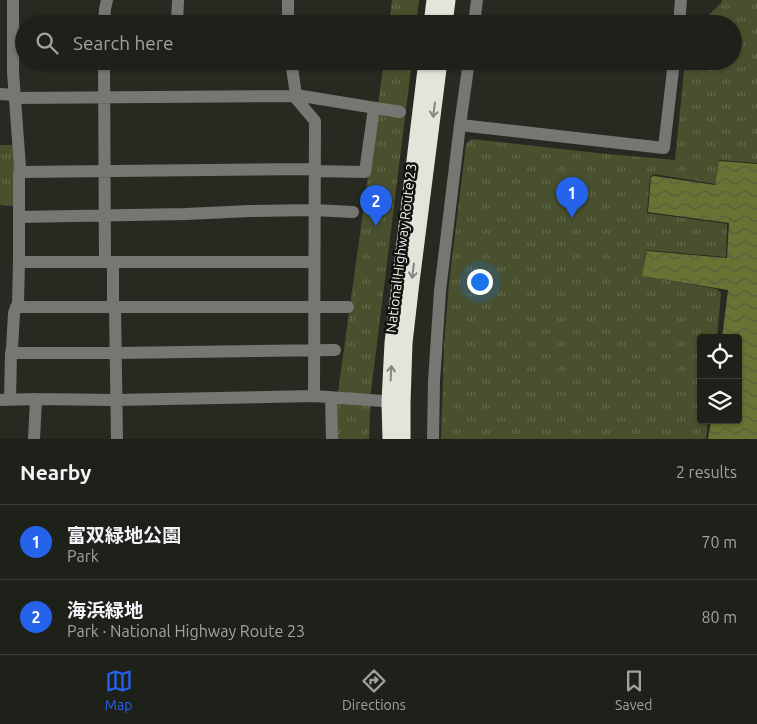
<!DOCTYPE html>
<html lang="en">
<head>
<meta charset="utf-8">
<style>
  body { margin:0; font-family:Ubuntu,"Noto Sans JP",sans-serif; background:#2b2d27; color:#f1f3f6 }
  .controls { position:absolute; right:15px; bottom:15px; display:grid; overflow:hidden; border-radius:5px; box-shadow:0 1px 4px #0004 }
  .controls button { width:45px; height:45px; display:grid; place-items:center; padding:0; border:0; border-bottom:1px solid #3c3e39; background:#1e201a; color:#f1f3f6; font:25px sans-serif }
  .you { position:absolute; left:479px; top:281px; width:18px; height:18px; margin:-12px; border:4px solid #fff; border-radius:50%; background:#1a73e8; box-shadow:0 0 0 8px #1a73e833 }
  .badge { display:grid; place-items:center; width:32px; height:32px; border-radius:50%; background:#2563eb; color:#fff; font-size:16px; font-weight:700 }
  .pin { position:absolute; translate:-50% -41px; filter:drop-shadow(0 1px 2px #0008) }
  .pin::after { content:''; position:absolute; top:26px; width:18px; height:15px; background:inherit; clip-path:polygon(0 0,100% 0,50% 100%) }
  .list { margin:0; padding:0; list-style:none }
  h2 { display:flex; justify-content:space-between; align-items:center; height:65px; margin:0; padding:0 20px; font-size:21px }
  h2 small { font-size:16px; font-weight:400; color:#a1a3a2 }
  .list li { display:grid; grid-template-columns:32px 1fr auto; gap:15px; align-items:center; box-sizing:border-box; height:75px; padding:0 20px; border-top:1px solid #3c3e39 }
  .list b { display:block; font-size:19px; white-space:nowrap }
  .list p { margin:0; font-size:16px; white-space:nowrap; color:#a1a3a2 }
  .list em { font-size:16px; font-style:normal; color:#a1a3a2 }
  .icon { flex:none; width:28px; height:28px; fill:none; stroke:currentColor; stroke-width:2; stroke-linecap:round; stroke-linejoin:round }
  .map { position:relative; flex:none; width:757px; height:439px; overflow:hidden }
  .search { position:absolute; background:#1e201a; box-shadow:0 1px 4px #0004; left:15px; right:15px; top:15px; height:55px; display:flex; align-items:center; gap:12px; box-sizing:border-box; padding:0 18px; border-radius:28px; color:#a1a3a2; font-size:19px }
  .sheet { height:215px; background:#1e201a }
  nav { display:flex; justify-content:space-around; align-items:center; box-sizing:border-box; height:70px; border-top:1px solid #3c3e39; background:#1e201a; font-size:14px; color:#a1a3a2 }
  nav a { display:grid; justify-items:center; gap:2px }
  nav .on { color:#2563eb }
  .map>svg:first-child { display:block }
  .park { fill:url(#park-tufts) }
  .water { fill:url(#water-waves) }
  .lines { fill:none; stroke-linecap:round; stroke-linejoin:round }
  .minor { stroke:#767773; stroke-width:12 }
  .highway { stroke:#e2e5da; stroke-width:15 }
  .oneway { stroke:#84867f }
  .labels { text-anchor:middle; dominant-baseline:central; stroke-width:5; stroke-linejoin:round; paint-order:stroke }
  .street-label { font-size:14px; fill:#f3f4ee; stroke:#11120f }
</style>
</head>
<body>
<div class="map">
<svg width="757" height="439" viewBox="0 0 757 439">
  <defs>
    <pattern id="park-tufts" width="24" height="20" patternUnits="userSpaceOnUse" patternTransform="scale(1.25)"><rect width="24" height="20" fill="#49502e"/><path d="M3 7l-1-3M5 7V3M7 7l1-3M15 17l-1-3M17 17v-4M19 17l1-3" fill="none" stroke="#646a4d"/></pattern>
    <pattern id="water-waves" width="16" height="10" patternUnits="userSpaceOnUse" patternTransform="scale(1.25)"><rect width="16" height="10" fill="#687334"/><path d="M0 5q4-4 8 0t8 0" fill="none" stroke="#575c3e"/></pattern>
  </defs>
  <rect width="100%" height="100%" fill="#282a22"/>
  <path class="park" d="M 392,0 L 419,0 L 416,24 L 389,24 Z
    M 722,0 L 757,0 L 757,163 L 719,160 L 715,184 L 654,174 L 650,177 L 647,213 L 727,224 L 726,257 L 647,250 L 642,276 L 717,289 L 721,293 L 717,338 L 701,338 L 701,420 L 708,420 L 706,439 L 441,439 L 444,346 L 449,283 L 466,144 L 471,139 L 597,153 L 675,160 L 685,61 L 733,61 L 733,24 L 700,24 L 721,3 Z
    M 384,61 L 412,61 L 371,392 L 369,439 L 336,439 L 336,422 L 338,392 Z
    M 0,145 L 14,145 L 15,206 L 0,205 Z"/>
  <path class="water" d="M 719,161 L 757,164 L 757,439 L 708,439 L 711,420 L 738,420 L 738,338 L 722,338 L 728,290 L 642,276 L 647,251 L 727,258 L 729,223 L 648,212 L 651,177 L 654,176 L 715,185 Z"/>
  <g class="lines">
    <path class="minor" d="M 104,24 L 105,9 L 107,0
      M 177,24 L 178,0
      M 288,24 L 288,0
      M 474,24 L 477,0
      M 679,24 L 681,0
      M 104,61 L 105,262
      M 291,61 L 296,95
      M 0,94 L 15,95
      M 294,96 L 315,121 L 314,396
      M 15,98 L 294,96 L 296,95 L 400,112
      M 460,125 L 469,61
      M 314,171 L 365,172 L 374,108
      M 20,172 L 314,169
      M 19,217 L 186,214 L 250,211 L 314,210 L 353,212
      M 19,262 L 313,262
      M 113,262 L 113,308
      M 16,307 L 348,307
      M 115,308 L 117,439
      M 11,353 L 116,353 L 335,350
      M 331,397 L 332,439
      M 0,400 L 36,399 L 116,400 L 314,396 L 397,402
      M 10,400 L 11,353 L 12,349 L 14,313 L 18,303 L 19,262 L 19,175 L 20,167 L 13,72 L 13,0
      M 34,439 L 36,399
      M 433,439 L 434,381 L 440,291 L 460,125 L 664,148 L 674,61"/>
    <path class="highway" d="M 431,24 L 434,0
      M 445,24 L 448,0
      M 390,439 L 389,402 L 392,343 L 426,61
      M 403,439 L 403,403 L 405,343 L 412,282 L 440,61"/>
  </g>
  <defs><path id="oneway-shaft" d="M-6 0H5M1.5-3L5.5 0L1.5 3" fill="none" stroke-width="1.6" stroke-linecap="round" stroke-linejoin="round" transform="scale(1.25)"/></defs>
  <g class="oneway">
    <use href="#oneway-shaft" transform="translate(434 110) rotate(97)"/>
    <use href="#oneway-shaft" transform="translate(413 271) rotate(97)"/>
    <use href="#oneway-shaft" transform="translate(391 373) rotate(-87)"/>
  </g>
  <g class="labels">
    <g class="street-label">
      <text transform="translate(401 248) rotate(-83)">National Highway Route 23</text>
    </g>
  </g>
</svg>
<div class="controls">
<button><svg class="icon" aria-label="locate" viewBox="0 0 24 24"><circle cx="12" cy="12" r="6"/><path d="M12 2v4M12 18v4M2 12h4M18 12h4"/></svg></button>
<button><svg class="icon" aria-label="layers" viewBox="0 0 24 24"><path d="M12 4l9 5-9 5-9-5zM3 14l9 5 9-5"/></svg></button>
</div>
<div class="you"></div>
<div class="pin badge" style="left:572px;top:218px">1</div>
<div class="pin badge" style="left:376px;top:226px">2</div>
<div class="search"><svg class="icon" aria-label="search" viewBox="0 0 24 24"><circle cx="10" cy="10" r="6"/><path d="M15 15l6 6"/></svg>Search here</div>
</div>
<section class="sheet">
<h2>Nearby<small>2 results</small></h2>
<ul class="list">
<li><span class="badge">1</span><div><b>富双緑地公園</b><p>Park</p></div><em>70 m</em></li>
<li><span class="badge">2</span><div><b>海浜緑地</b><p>Park · National Highway Route 23</p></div><em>80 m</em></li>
</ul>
</section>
<nav>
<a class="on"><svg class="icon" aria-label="map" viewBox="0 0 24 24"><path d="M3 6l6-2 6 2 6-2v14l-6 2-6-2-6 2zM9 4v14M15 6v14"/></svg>Map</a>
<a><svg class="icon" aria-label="directions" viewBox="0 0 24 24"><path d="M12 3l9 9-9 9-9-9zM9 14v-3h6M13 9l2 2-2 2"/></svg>Directions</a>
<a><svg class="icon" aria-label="saved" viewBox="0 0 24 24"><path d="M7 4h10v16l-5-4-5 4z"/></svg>Saved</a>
</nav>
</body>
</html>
